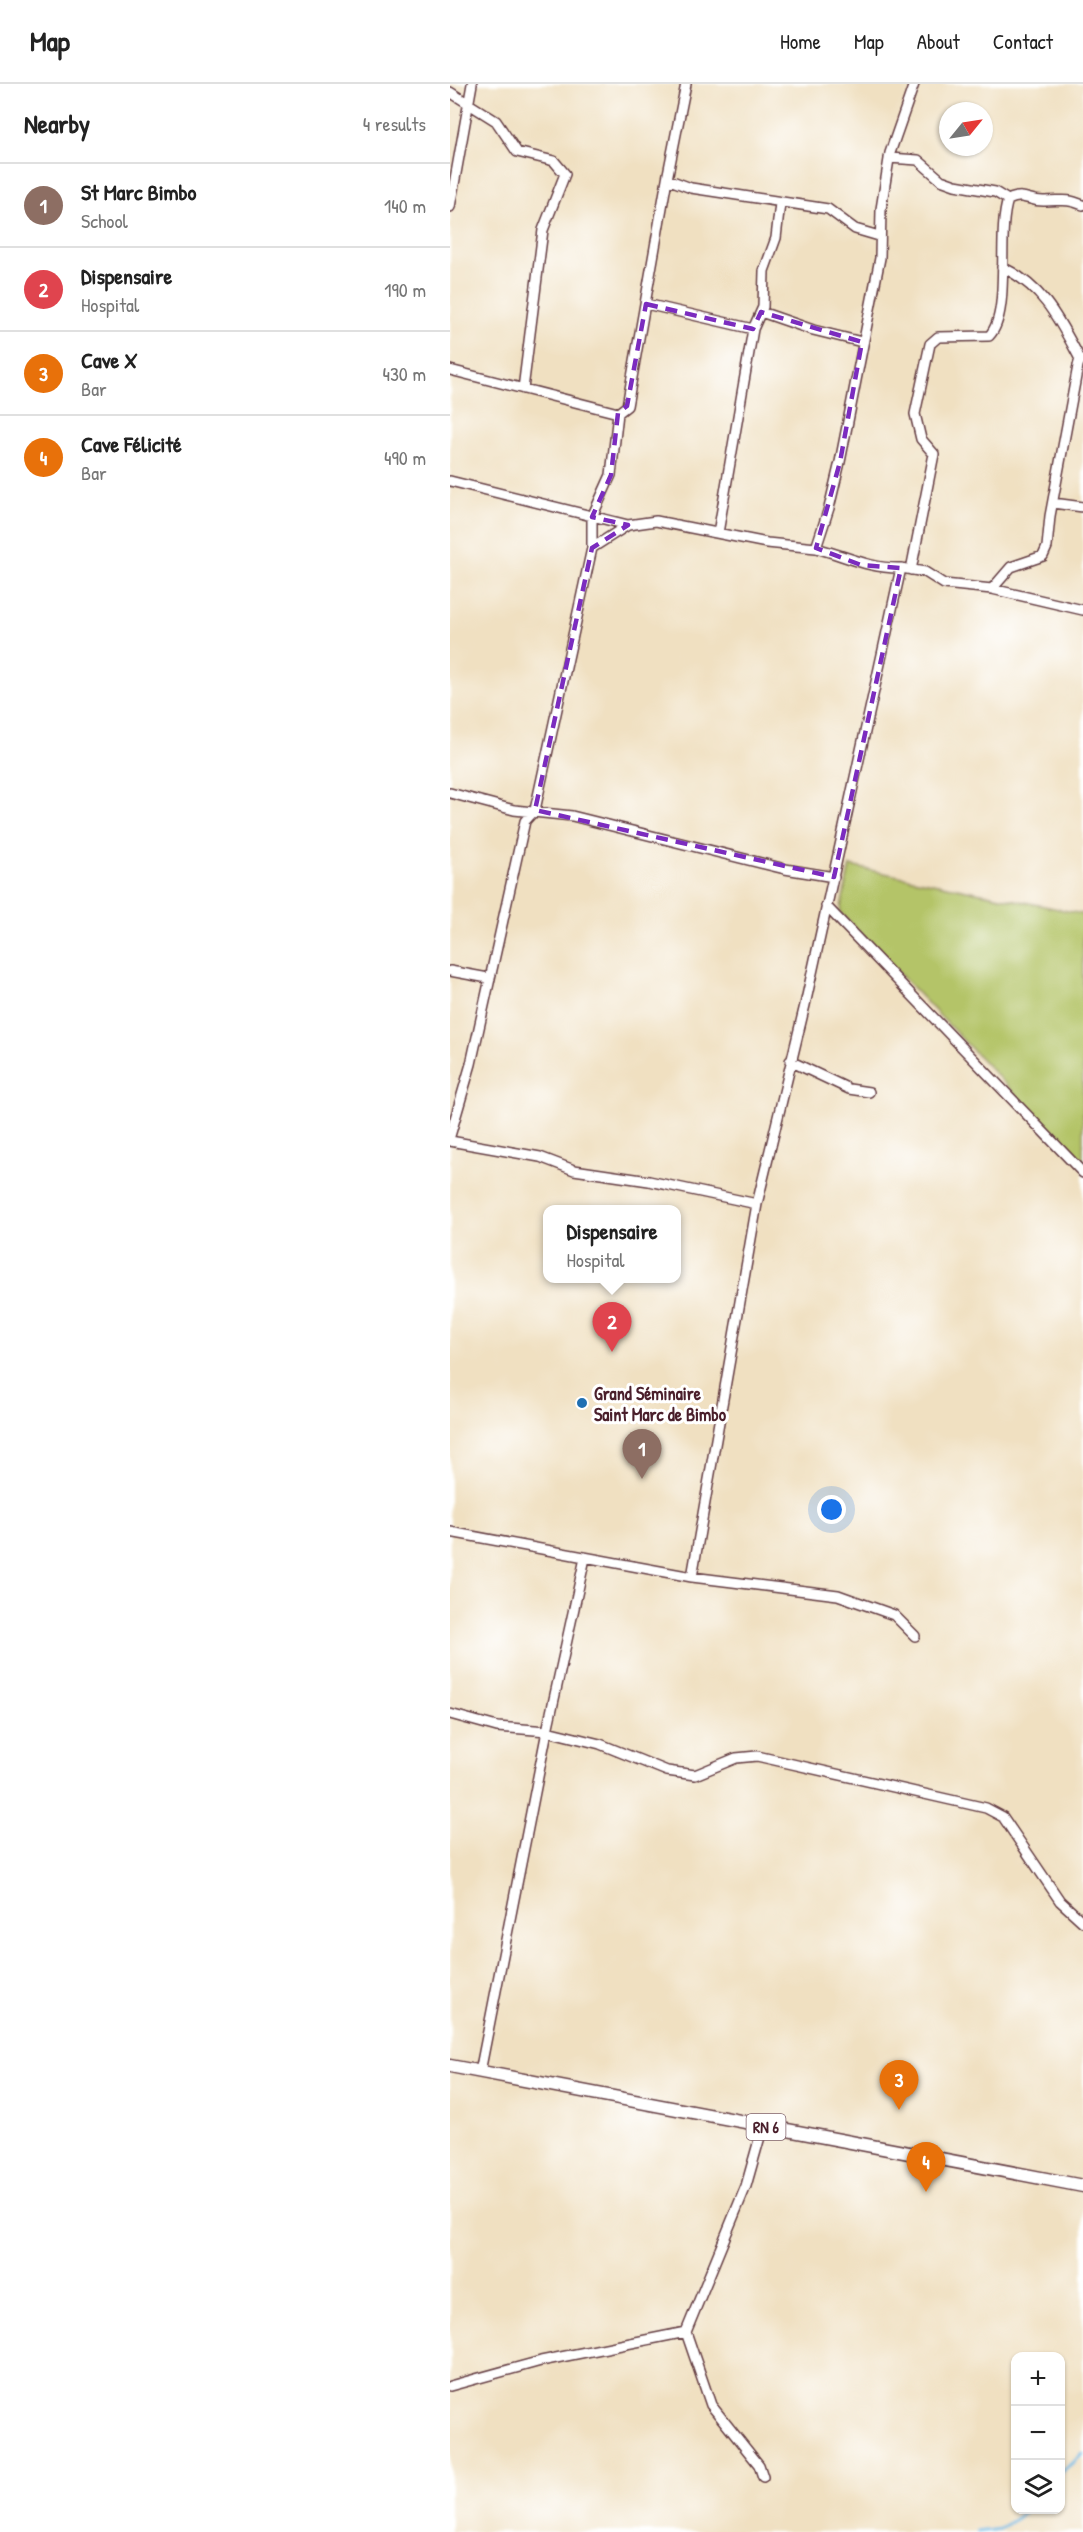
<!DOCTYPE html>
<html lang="en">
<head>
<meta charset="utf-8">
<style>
  body { margin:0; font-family:"Patrick Hand",sans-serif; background:#f6f6f6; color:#222 }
  .controls { position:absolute; right:18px; bottom:18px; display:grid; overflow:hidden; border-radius:12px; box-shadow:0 2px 4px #0004 }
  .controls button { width:54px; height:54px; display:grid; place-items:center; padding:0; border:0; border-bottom:2px solid #e0e0e0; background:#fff; color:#222; font:30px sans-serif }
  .compass { position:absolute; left:489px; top:18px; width:54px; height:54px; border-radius:50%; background:#fff; box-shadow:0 2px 4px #0004; rotate:60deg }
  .you { position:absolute; left:382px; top:1426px; width:21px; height:21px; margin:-15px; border:4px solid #fff; border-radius:50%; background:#1a73e8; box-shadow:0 0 0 9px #1a73e833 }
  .badge { display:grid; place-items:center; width:39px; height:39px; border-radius:50%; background:#1f6fb2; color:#fff; font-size:20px; font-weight:700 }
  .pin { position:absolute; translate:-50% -50px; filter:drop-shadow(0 2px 3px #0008) }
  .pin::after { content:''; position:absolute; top:32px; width:21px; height:18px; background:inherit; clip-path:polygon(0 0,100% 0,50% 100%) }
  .popup { position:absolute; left:93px; top:1121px; width:138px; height:78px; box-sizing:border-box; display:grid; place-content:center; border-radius:12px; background:#fff; filter:drop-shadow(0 2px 4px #0005); font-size:20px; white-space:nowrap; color:#767676 }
  .popup b { font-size:22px; color:#222 }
  .popup::after { content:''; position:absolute; left:50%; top:100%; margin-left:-12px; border:12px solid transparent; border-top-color:#fff }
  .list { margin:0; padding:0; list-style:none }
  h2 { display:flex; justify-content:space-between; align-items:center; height:78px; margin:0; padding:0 24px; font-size:26px }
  h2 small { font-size:20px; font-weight:400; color:#767676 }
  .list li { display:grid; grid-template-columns:39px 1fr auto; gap:18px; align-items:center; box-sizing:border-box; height:84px; padding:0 24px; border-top:2px solid #e0e0e0 }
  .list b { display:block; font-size:22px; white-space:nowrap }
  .list p { margin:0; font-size:20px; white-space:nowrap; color:#767676 }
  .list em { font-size:20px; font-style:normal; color:#767676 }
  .icon { flex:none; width:33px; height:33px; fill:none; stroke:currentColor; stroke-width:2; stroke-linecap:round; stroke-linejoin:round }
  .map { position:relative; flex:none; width:633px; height:2448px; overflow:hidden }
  header { display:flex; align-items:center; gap:36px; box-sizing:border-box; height:84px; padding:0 30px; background:#fff; border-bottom:2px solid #e0e0e0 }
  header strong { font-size:28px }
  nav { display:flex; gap:33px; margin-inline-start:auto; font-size:21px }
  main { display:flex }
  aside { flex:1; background:#fff }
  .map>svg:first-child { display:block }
  .green { fill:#b4c467; stroke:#7f7249; stroke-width:1.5 }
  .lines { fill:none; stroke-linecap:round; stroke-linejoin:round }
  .stream { stroke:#68b6e2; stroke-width:3 }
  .minor-casing { stroke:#633c42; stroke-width:12 }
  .major-casing { stroke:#633c42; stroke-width:15 }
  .minor { stroke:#fff; stroke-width:9 }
  .major { stroke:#fff; stroke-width:12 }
  .marked { fill:none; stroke:#7b2cbf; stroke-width:4.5; stroke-dasharray:12 8; stroke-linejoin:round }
  .poi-dot { fill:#1f6fb2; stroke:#fff; stroke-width:2 }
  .labels { text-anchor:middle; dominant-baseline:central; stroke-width:6; stroke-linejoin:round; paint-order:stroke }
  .shield { fill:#fff; stroke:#80626b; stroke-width:1.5 }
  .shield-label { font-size:16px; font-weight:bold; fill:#4a1f2b }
  .poi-label { font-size:18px; font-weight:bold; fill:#4a1f2b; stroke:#fff; text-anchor:start }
</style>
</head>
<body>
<header>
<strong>Map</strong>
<nav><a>Home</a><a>Map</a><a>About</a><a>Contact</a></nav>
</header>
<main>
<aside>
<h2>Nearby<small>4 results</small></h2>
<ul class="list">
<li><span class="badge" style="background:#8d6e63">1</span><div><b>St Marc Bimbo</b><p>School</p></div><em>140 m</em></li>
<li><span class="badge" style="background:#e0444e">2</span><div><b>Dispensaire</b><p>Hospital</p></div><em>190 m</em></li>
<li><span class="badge" style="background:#e8710a">3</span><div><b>Cave X</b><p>Bar</p></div><em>430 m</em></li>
<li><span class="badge" style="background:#e8710a">4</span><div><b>Cave Félicité</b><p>Bar</p></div><em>490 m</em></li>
</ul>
</aside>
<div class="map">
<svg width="633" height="2448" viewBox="0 0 633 2448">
  <rect width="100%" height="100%" fill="#fff"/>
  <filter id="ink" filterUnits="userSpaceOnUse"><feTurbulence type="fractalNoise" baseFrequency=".0167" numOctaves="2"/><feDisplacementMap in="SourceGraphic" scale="12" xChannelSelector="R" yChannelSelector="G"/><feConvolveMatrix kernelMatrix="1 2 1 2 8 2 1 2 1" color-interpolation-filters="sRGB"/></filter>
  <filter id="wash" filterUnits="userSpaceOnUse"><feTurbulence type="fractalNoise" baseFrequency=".008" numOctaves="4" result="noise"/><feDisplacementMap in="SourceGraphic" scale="24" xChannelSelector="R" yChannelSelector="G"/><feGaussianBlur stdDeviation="1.35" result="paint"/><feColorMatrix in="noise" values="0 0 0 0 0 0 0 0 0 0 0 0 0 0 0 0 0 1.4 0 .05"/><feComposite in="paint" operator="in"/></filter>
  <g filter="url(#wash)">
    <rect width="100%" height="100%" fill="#f0e0c1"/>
    <path class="green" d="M 400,782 L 633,830 L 633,1081 L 390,828 Z"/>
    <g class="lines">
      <path class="stream" d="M 610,2389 L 633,2370
        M 527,2448 L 550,2445 L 578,2426"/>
    </g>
  </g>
  <g filter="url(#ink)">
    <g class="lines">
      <g class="minor-casing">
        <path id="minor" d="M 0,8 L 46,37 L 67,68 L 104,77 L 115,90 L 93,146 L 73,305
          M 439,74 L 468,76 L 491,96 L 505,101 L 545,108 L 558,116
          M 217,95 L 241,104 L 378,125 L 405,145 L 429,152
          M 0,123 L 22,0
          M 552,183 C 594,203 609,236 630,275
          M 196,220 L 303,245
          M 311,228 L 363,246 L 412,258
          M 0,286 L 168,329
          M 0,397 L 178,441 L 206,437 L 317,459 L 366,464 L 379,424 L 390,378 L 430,174 L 431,125 L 440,69 L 464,0
          M 603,419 L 633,423
          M 268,449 L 303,245 L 313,223 L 314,187 L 326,154 L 330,119
          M 142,464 L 178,441
          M 366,464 C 396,472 420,485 451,484
          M 461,486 L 484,370 L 471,355 L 465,330 L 480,260 L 488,253 L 539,252 C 562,229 546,150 558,116 C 576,108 578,118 595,117 C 613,117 615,114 633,121
          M 542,505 L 561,483 L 593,472 L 597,463 L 600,432 L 628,282 L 630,275 L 633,276
          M 0,709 L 64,726 L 122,732 L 335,785 L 384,793
          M 376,822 L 633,1089
          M 0,887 L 38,894
          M 340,977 L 399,1005 L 419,1008
          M 0,1052 L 21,980 L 75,737 L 85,726 L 142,464 L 142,433 L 161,391 L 168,329 L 177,322 L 217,95 L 236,0
          M 0,1057 L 90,1073 L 124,1086 L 199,1097 L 307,1120
          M 0,1448 L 242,1493 L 388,1511 L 444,1531 L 465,1552
          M 242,1493 L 307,1120 L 355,921 L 451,484 L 475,488 L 494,500 L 542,505 L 633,526
          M 0,1630 L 47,1643 L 97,1647 L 150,1660 L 217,1687 L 245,1691 L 286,1674 L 307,1672 L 536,1724 L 553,1733 L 610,1817 L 633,1838
          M 30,1988 L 97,1647 L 135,1474
          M 236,2248 L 261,2321 L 309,2381 L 313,2393
          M 0,2302 L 91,2277 L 236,2248 L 296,2102 L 313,2042"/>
      </g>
      <g class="major-casing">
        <path id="major" d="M 0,1982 L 633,2102"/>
      </g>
      <use href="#minor" class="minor"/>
      <use href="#major" class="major"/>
    </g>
  </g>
  <path class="marked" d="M 196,220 L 303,245 L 311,228 L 412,258 L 390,378 L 366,464 L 411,481 L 451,484 L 384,793 L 85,726 L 142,464 L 178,441 L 142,433 L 161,391 L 168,329 L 177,322 Z"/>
  <circle class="poi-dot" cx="132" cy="1319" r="6"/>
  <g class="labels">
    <rect class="shield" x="296.5" y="2030" width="39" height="26" rx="4.5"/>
    <g class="shield-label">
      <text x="316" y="2043">RN 6</text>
    </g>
    <g class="poi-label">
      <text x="144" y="1309">Grand Séminaire<tspan x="144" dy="21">Saint Marc de Bimbo</tspan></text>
    </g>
  </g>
</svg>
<div class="controls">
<button>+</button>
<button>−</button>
<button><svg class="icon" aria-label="layers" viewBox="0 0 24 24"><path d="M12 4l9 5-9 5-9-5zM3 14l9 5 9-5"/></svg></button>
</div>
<svg class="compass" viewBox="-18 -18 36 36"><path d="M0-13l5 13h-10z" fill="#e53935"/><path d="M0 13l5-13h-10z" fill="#767676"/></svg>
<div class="you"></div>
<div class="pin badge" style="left:192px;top:1395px;background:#8d6e63">1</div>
<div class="pin badge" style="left:162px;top:1268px;background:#e0444e">2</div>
<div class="popup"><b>Dispensaire</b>Hospital</div>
<div class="pin badge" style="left:449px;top:2026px;background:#e8710a">3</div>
<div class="pin badge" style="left:476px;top:2108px;background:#e8710a">4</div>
</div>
</main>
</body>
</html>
